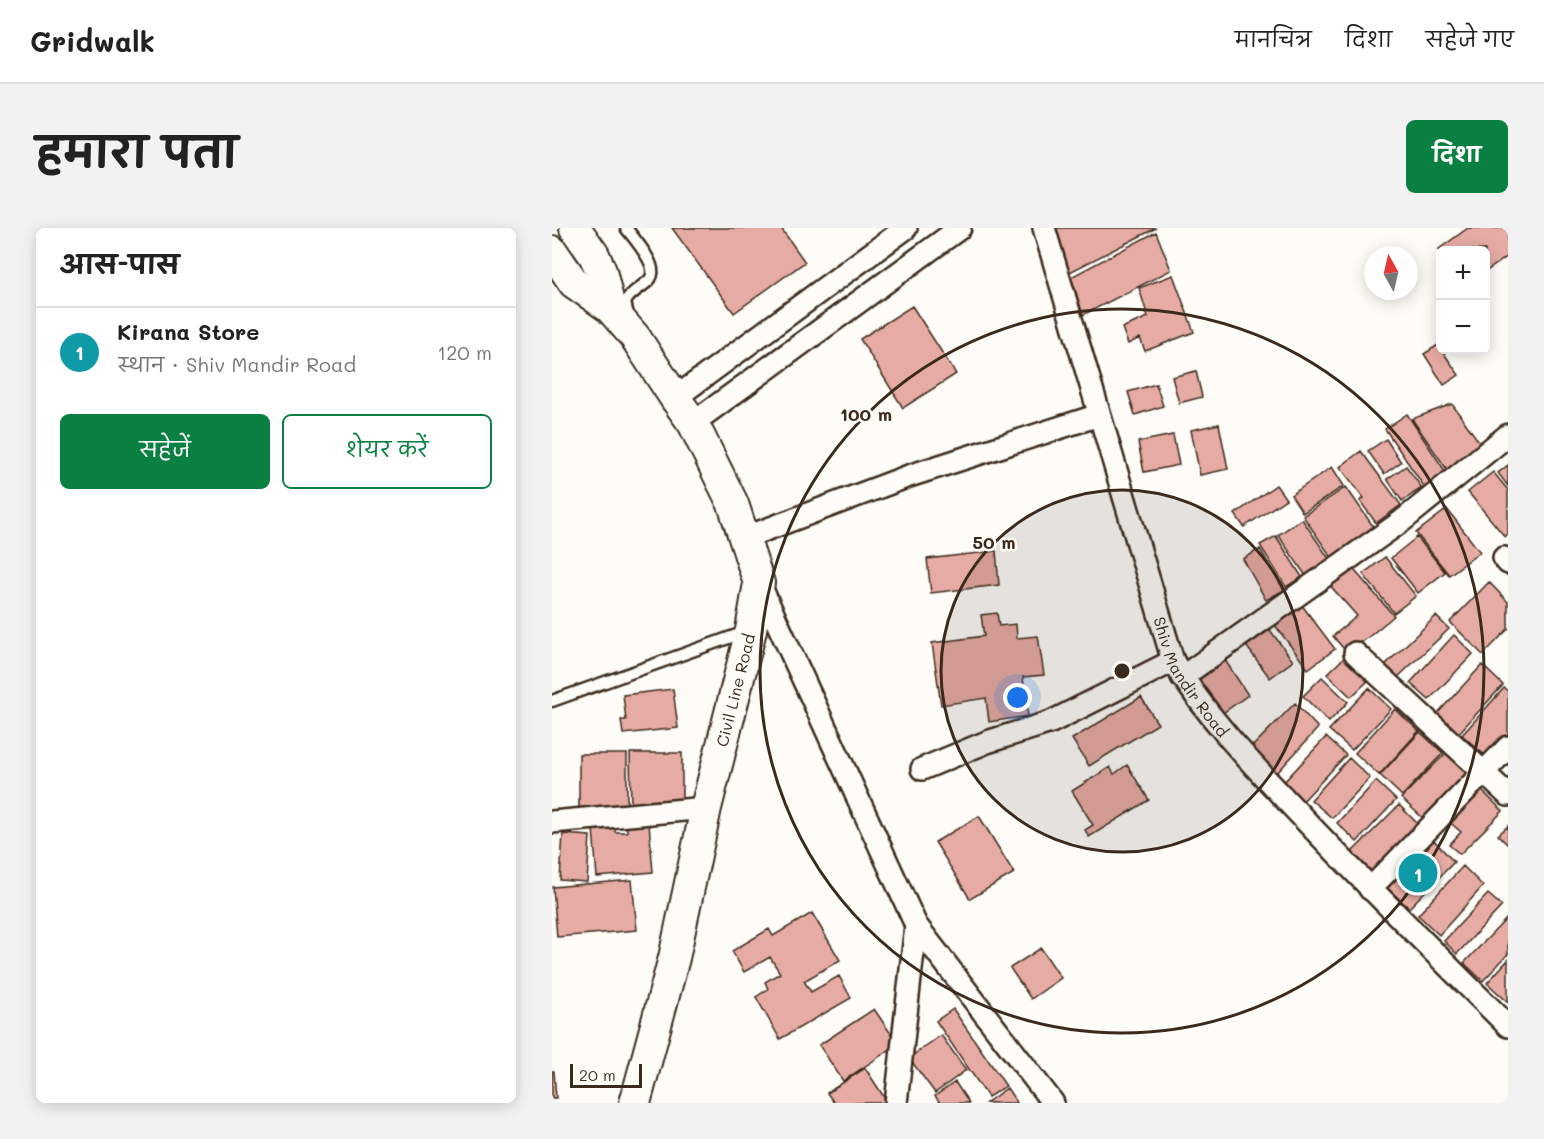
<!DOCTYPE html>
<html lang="hi">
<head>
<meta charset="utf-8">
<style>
  body { margin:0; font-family:Mali,"Playpen Sans Deva",sans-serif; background:#f2f2f2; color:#222 }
  .controls { position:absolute; right:18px; top:18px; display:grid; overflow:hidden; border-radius:9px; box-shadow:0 3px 15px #0003 }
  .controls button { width:54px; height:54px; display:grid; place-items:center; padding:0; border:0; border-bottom:2px solid #e0e0e0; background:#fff; color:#222; font:30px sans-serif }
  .compass { position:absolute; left:812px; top:18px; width:54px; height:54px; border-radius:50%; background:#fff; box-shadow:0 3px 15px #0003; rotate:352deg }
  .scale { position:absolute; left:18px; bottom:15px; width:72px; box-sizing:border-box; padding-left:6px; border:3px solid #3b2a1e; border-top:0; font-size:16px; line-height:21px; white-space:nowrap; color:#3b2a1e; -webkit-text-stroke:4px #fdfcf7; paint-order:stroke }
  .you { position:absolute; left:466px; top:470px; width:21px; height:21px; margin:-15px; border:4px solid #fff; border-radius:50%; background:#1a73e8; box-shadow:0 0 0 9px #1a73e833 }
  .badge { display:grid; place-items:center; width:39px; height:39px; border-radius:50%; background:#0b8043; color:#fff; font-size:20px; font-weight:700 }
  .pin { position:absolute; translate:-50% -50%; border:3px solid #fff; box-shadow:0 2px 6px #0006 }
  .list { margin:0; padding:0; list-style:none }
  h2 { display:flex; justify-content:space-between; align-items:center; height:78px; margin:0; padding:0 24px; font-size:26px }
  h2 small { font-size:20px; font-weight:400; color:#767676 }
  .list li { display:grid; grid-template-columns:39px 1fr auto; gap:18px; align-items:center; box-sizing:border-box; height:90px; padding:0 24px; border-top:2px solid #e0e0e0 }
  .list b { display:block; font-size:22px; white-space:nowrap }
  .list p { margin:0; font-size:20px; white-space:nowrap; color:#767676 }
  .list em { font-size:20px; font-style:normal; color:#767676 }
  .actions { display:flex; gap:12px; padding:18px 24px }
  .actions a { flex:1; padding:14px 0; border:2px solid #0b8043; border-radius:9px; text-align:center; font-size:21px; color:#0b8043 }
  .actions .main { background:#0b8043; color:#fff }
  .map { position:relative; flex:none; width:956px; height:875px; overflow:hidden; border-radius:9px }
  header { display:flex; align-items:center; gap:36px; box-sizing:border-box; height:84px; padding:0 30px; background:#fff; border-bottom:2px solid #e0e0e0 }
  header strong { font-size:28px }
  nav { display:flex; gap:33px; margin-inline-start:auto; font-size:21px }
  .intro { display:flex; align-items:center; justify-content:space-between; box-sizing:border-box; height:144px; padding:0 36px }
  h1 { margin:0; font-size:42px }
  .button { padding:15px 27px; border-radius:9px; background:#0b8043; color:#fff; font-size:21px; font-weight:700 }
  main { display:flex; gap:36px; padding:0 36px }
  aside { flex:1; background:#fff; border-radius:9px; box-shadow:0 3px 15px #0003 }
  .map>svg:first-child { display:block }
  .building { fill:#e6aba4; stroke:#3b2a1e; stroke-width:1.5 }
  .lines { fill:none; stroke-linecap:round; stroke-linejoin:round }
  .lane-casing { stroke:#3b2a1e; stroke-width:15 }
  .street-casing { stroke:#3b2a1e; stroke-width:26 }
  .secondary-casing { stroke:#3b2a1e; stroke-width:34 }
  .lane { stroke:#fdfcf7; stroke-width:10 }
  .street { stroke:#fdfcf7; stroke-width:21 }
  .secondary { stroke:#fdfcf7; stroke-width:30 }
  .ring { fill:none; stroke:#3b2a1e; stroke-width:3 }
  .labels { text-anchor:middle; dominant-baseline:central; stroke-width:5; stroke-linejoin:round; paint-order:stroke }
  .street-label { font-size:16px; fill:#3b2a1e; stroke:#fdfcf7 }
  .centre { fill:#3b2a1e; stroke:#fdfcf7; stroke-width:3 }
  .ring-label { font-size:18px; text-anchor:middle; font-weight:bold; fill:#3b2a1e; stroke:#fdfcf7; stroke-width:5; stroke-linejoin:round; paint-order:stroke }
</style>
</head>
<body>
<header>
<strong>Gridwalk</strong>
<nav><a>मानचित्र</a><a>दिशा</a><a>सहेजे गए</a></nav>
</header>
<div class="intro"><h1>हमारा पता</h1><a class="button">दिशा</a></div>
<main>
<aside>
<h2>आस-पास<small></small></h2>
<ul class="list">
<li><span class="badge" style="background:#0f9aa8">1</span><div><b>Kirana Store</b><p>स्थान · Shiv Mandir Road</p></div><em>120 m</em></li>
</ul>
<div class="actions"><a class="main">सहेजें</a><a>शेयर करें</a></div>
</aside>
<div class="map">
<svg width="956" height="875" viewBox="0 0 956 875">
  <rect width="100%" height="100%" fill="#fdfcf7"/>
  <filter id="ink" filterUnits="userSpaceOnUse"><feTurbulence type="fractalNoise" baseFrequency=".0167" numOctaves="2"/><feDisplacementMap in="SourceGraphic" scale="12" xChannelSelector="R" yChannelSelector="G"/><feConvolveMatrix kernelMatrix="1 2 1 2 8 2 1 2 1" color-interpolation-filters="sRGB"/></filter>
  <g filter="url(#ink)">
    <path class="building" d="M 120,0 L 229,0 L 253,34 L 182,85 Z
      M 501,0 L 604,0 L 516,45 Z
      M 916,0 L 953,0 L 956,4 L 956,28 L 933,44 L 933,22 L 888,24 L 887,21 Z
      M 604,4 L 619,42 L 531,87 L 519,49 Z
      M 621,47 L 642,104 L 593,123 L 588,110 L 576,116 L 570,100 L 596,89 L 587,60 Z
      M 360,78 L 404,146 L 351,180 L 308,111 Z
      M 886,117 L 907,147 L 892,157 L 872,126 Z
      M 644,143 L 650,169 L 627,175 L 620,149 Z
      M 604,156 L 611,178 L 583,187 L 576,164 Z
      M 900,176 L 930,218 L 896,243 L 860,191 Z
      M 855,186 L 895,246 L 873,260 L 833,201 Z
      M 667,196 L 676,241 L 648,247 L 639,202 Z
      M 621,207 L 627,237 L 592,244 L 586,214 Z
      M 834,211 L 849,234 L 832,246 L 816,223 Z
      M 809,223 L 849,277 L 824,295 L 808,273 L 812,270 L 788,239 Z
      M 956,237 L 956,258 L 946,245 Z
      M 854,238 L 870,260 L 850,273 L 835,251 Z
      M 780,239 L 792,258 L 751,285 L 739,267 Z
      M 941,244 L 956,262 L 956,306 L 953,309 L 916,264 Z
      M 724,257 L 734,271 L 692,299 L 683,286 Z
      M 794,259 L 823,301 L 780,330 L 751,288 Z
      M 895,281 L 928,324 L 897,347 L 864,305 Z
      M 750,291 L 778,332 L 754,348 L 726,307 Z
      M 724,308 L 750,349 L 734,359 L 708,317 Z
      M 865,309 L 893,344 L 866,365 L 839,330 Z
      M 708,321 L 732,362 L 714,372 L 691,331 Z
      M 444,323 L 447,357 L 379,365 L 375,331 Z
      M 833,329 L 864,368 L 842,385 L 811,346 Z
      M 797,336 L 842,388 L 796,426 L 781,408 L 805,388 L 775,354 Z
      M 937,354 L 956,374 L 956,401 L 931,427 L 898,394 Z
      M 746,372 L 783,421 L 756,441 L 719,392 Z
      M 445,385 L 447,398 L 464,396 L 465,410 L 486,408 L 492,447 L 471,449 L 476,488 L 437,494 L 434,470 L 389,477 L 380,415 L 432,408 L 429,387 Z
      M 884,388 L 897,401 L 846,449 L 833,437 Z
      M 715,398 L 741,433 L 718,450 L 692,415 Z
      M 902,407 L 921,426 L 877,472 L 858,455 Z
      M 669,426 L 696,467 L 668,487 L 641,447 Z
      M 796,426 L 819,450 L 799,469 L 775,446 Z
      M 930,437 L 951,457 L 906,506 L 884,487 Z
      M 770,449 L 796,474 L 777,494 L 751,468 Z
      M 817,460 L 839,481 L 800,522 L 777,502 Z
      M 952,460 L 956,463 L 956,509 L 936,530 L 910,507 Z
      M 121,461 L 126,500 L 71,506 L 69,492 L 74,492 L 71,467 Z
      M 589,469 L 606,496 L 537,538 L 520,511 Z
      M 743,475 L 766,500 L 725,545 L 699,520 Z
      M 843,481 L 867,503 L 827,547 L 803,525 Z
      M 868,504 L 891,525 L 850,568 L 828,547 Z
      M 774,509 L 794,527 L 751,573 L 731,555 Z
      M 898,521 L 922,544 L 874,593 L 849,570 Z
      M 78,525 L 130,525 L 130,580 L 79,580 Z
      M 27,526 L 75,526 L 75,581 L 27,582 Z
      M 797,530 L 818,550 L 780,590 L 759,572 Z
      M 575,537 L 597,572 L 537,609 L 533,602 L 541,597 L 520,563 L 558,539 L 562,546 Z
      M 824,553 L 844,572 L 805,614 L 785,595 Z
      M 925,558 L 951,583 L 908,626 L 897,617 L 909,604 L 894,591 Z
      M 847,577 L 870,600 L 821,649 L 798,626 Z
      M 427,588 L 462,645 L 418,671 L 383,614 Z
      M 97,596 L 101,644 L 45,649 L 41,601 L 63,598 L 63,604 L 75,604 L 75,598 Z
      M 956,598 L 956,617 L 946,607 Z
      M 11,606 L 38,608 L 35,654 L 8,652 Z
      M 878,608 L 902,634 L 857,680 L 830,655 Z
      M 911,638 L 931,658 L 887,707 L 866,687 Z
      M 80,652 L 85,702 L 5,709 L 1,659 Z
      M 936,666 L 950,678 L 905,726 L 892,713 Z
      M 260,685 L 288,732 L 252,753 L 259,764 L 287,748 L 299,770 L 228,811 L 204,769 L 216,761 L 213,754 L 228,745 L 218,729 L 192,744 L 180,723 L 217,701 L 221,708 Z
      M 956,689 L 956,726 L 931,753 L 912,735 Z
      M 489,720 L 509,750 L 479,771 L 458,740 Z
      M 956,732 L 956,774 L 935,755 Z
      M 322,781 L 346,816 L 291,853 L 267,817 Z
      M 401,781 L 454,858 L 436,869 L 384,793 Z
      M 389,807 L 414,842 L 383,865 L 357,830 Z
      M 313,840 L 336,875 L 282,875 L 275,865 Z
      M 0,843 L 2,843 L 4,870 L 0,870 Z
      M 403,854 L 417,875 L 388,875 L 383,868 Z
      M 455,860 L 465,875 L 434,875 Z"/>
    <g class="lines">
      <g class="lane-casing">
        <path id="lane" d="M 74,0 C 81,9 103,34 100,46 C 100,49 97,53 95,54 C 87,61 78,65 73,74 L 76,87
          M 0,473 L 196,403"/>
      </g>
      <g class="street-casing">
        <g id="street">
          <path id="s1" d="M 492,0 L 621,433 C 656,492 704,540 751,590 C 818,661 887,729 956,798"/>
          <path d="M 123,170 L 354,0"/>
          <path d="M 141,195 L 408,0"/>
          <path d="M 192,310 L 357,248 L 547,187"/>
          <path d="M 952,330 L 956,335"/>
          <path d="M 207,355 L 364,697 L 501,875"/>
          <path d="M 803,425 L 956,567"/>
          <path d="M 630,449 L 850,293 L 956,207"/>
          <path d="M 370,541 L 435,514 L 499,494 L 621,433"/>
          <path d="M 0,594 L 154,580"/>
          <path d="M 818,661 L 956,519"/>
          <path d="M 344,875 L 364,697"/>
        </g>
      </g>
      <g class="secondary-casing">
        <path id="secondary" d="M 23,0 L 42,27 L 49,43 L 58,80
          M 0,23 L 22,55 L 58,80 L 83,109 L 123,170 L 141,195 L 181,276 L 207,355 L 199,402 L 154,580 L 122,730 L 83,875"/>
      </g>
      <use href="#lane" class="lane"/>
      <use href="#street" class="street"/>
      <use href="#secondary" class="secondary"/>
    </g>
  </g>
  <circle cx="570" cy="443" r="181" fill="#3b2a1e" fill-opacity=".12"/>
  <g class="ring">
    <circle cx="570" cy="443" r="181"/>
    <circle cx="570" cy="443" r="362"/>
  </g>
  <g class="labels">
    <g class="street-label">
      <text stroke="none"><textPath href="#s1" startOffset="474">Shiv Mandir Road</textPath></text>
      <text transform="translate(183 462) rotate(-76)">Civil Line Road</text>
    </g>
  </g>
  <circle cx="570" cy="443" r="9" class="centre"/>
  <g class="ring-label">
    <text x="314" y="193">100 m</text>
    <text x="442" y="321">50 m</text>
  </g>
</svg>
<div class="controls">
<button>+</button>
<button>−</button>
</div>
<svg class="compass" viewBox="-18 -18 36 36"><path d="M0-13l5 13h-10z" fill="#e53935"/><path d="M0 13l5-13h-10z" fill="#767676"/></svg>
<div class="scale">20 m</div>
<div class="you"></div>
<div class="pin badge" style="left:866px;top:645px;background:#0f9aa8">1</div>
</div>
</main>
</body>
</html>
